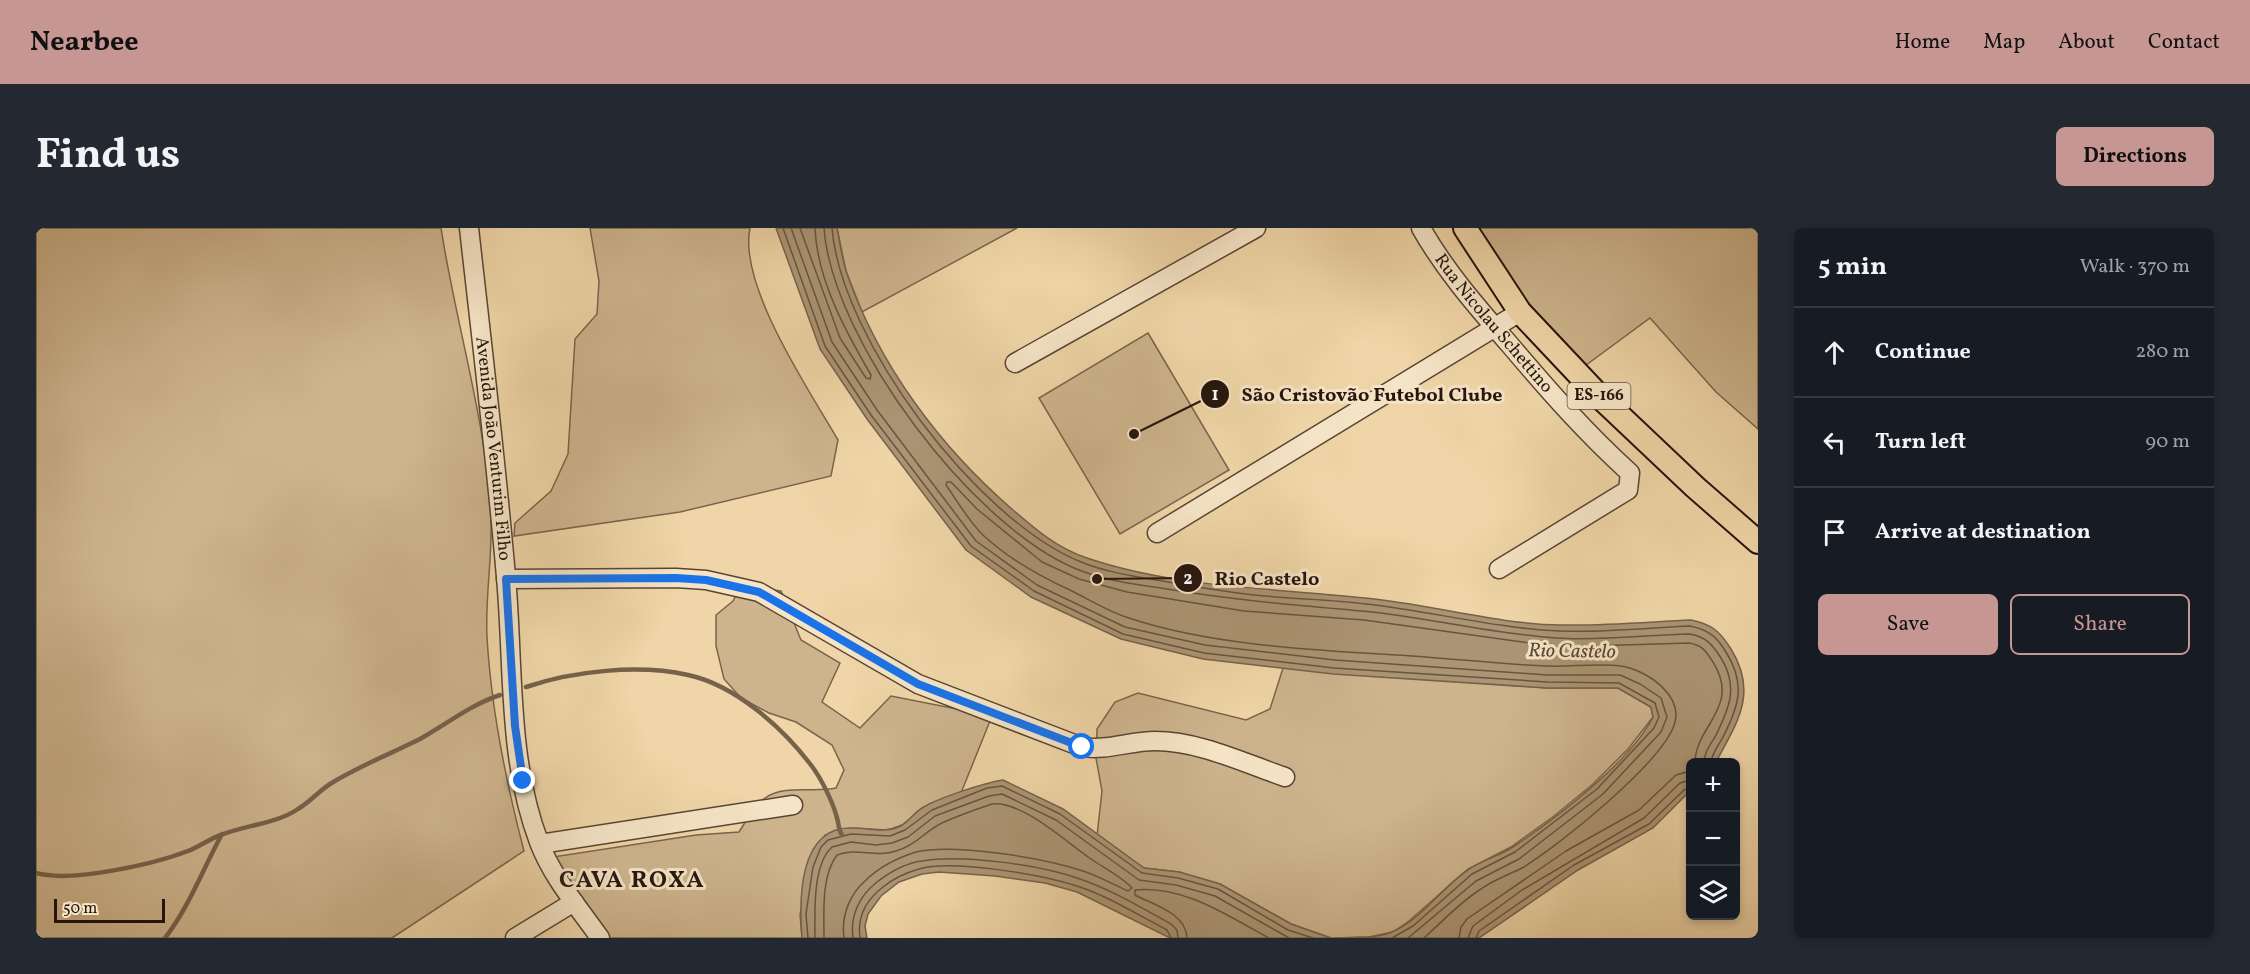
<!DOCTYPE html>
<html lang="en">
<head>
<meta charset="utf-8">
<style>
  body { margin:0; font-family:Vollkorn,serif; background:#242831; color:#f1f3f6 }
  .controls { position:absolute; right:18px; bottom:18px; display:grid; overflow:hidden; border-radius:9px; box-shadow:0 3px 9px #0003 }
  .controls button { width:54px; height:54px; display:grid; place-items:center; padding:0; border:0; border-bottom:2px solid #363941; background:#171b24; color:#f1f3f6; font:30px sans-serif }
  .scale { position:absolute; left:18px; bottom:15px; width:111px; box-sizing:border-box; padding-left:6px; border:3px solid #26150d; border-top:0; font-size:16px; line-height:21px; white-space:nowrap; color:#26150d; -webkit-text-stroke:4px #f5e4c6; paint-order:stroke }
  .stop { position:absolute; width:18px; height:18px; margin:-14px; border:4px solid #1a73e8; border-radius:50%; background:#fff }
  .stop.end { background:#1a73e8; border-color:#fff; box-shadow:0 2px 6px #0008 }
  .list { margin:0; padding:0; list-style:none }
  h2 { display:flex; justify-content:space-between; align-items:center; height:78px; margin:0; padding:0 24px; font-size:26px }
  h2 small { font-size:20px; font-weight:400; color:#9ea1a6 }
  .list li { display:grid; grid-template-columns:39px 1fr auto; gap:18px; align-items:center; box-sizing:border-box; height:90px; padding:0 24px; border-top:2px solid #363941 }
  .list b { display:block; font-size:22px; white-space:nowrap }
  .list em { font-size:20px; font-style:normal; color:#9ea1a6 }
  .actions { display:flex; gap:12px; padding:18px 24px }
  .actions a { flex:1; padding:14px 0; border:2px solid #c59692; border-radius:9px; text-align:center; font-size:21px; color:#c59692 }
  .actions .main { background:#c59692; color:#111 }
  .icon { flex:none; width:33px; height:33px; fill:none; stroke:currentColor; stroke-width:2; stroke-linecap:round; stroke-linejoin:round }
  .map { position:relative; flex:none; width:1722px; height:710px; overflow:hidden; border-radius:9px }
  header { display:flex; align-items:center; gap:36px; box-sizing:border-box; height:84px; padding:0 30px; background:#c59692; color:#111 }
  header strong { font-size:28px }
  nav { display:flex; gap:33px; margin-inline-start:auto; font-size:21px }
  .intro { display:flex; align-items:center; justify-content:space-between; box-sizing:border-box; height:144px; padding:0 36px }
  h1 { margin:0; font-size:42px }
  .button { padding:15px 27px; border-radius:9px; background:#c59692; color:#111; font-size:21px; font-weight:700 }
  main { display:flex; gap:36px; padding:0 36px }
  aside { flex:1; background:#171b24; border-radius:9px; box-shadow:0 3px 9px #0003 }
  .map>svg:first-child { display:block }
  .green { fill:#cdb48d; stroke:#7a644d; stroke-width:1.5 }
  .water { fill:#ab9473; stroke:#76614a; stroke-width:1.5 }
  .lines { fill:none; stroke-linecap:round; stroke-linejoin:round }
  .shore { stroke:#685440; stroke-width:1.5 }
  .stream { stroke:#76614a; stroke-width:4.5 }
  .minor-casing { stroke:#584534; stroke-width:21 }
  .major-casing { stroke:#26150d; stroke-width:26 }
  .minor { stroke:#f5e4c6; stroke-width:18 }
  .major { stroke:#efd5a7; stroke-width:22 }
  .route { stroke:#1a73e8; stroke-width:8 }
  .labels { text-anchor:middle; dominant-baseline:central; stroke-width:6; stroke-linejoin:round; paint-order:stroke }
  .shield { fill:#f5e4c6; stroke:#645344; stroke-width:1.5 }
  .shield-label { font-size:16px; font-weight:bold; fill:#26150d }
  .street-label { font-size:18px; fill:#26150d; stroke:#f5e4c6 }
  .water-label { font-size:20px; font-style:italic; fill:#5b4836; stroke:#f5e4c6 }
  .district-label { font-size:24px; font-weight:bold; letter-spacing:1.5px; fill:#26150d; stroke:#f5e4c6 }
  .leader { fill:none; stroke:#26150d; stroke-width:2 }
  .callout-dot { fill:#26150d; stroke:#f5e4c6; stroke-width:2 }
  .mark-label { font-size:18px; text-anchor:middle; font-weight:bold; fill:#fff }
  .callout-label { font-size:20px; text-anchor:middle; font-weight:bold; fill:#26150d; stroke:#f5e4c6; stroke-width:6; stroke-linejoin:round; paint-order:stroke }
</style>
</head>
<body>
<header>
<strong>Nearbee</strong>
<nav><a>Home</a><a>Map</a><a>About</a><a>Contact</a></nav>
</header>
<div class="intro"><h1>Find us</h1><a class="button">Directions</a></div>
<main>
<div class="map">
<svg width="1722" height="710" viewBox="0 0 1722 710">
  <rect width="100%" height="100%" fill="#efd5a7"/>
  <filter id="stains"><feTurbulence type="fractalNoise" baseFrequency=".00333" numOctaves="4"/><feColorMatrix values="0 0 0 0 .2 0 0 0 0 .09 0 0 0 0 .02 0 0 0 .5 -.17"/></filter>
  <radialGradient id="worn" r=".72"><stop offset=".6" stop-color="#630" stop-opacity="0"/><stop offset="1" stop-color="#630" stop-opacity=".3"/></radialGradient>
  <path class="green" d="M 0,0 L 405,0 C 420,98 452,197 455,295 C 456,333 449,371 451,409 C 455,480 470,554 488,623 L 356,710 L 0,710 Z
    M 554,0 L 714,0 C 702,57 773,162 802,212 L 795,248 L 644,284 L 478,308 L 479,295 L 515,263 L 532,226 L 539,111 L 561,86 L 563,53 Z
    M 801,0 L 981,0 L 826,84 L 810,43 Z
    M 1431,0 L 1722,0 L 1722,201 L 1680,164 L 1614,90 L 1542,143 Z
    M 1112,105 L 1193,242 L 1084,306 L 1003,170 Z
    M 705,358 L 745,363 L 765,412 L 804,435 L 786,474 L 824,500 L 855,468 L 926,482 L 954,493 L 925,565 L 893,576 L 866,597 L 852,602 L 815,600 L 789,607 L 764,686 L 766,710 L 569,710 L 517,629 L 660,607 L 703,604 C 710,593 719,577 729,570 C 749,556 778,565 800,560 L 808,542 L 796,517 L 760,494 L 733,485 L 705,470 L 688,451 L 680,418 L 680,387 L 697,373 Z
    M 1247,440 L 1511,460 L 1582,460 L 1615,479 L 1617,489 L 1592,521 L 1557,556 L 1518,588 L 1475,619 L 1432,641 L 1373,693 L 1357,704 L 1333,709 L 1295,710 L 1255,696 L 1184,656 L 1143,644 L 1108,640 L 1061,608 L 1066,563 L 1060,530 L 1061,501 L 1079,474 L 1102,465 L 1210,492 L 1234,481 Z"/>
  <path class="water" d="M 740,0 L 801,0 C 804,15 806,31 811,46 C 843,137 904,219 977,282 C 999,301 1022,321 1051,330 C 1139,360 1237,360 1329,370 C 1394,376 1459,396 1525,397 C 1568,398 1612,394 1655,392 C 1675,396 1684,403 1695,421 C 1722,465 1702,493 1680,534 L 1654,534 L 1654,563 L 1617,600 L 1542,642 L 1443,710 L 1309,710 C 1325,709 1344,710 1358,703 C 1387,690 1406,659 1432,642 C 1446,632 1463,628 1477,619 C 1519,591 1594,534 1617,489 L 1615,479 L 1582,460 L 1511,460 L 1297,446 L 1167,431 L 1085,411 L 995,369 L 930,322 L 831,191 L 784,121 Z
    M 967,552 L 1027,581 L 1108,640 L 1143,644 L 1184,656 L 1255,696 L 1295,710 L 1134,710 L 1041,664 L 1009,655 L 959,648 L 903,644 L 886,646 L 863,654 L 845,668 L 832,686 L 829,698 L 831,710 L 766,710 C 763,673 762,598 816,600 C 833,600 847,606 865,598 C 873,593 878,585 886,580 C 902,570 948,555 967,552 Z"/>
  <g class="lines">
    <path class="shore" d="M 747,0 L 789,118 L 835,187 L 935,318 L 998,363 L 1087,406 L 1168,425 L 1298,440 L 1511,454 L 1583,455 L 1619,475 L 1623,489 L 1618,500 L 1561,561 L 1479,624 L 1436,646 L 1377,698 L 1356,710
      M 755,0 L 796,114 L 841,182 L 940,313 L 1001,357 L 1089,399 L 1169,417 L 1299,432 L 1511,447 L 1584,447 L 1604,456 L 1625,470 L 1631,489 L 1625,504 L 1567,566 L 1483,631 L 1440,653 L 1372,710
      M 764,0 L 804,110 L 830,150 L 834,151 L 835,147 C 810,104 781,52 779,0
      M 788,0 C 796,113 938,301 1043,342 C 1071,353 1102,357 1131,361 C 1197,372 1260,377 1326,383 C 1391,389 1455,406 1521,410 C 1564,413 1610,407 1654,406 C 1670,409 1676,416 1685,430 C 1703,459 1693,481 1679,509 C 1674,517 1668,525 1668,534
      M 796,0 C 805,112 941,292 1045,334 C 1072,345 1103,349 1132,354 C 1158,358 1184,363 1210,366 C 1250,371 1290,371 1330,376 C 1394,383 1458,400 1523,403 C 1566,405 1611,400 1654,398 C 1673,402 1681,409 1690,424 C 1710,456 1703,478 1687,509 C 1683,517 1676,525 1675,534
      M 772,710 L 770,686 L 777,639 L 785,619 L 792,612 L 815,606 L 854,608 L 869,602 L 896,582 L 951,560 L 966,558 L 1024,586 L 1106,645 L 1142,650 L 1182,661 L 1252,702 L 1277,710
      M 779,710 C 779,686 776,637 796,619 L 815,614 L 840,617 L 856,615 L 872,609 L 899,588 L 953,568 L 966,566 L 1020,592 L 1103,652 L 1140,657 L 1179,668 L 1253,710
      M 788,710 C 788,685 785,648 801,627 C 820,619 840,630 860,623 C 877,618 885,608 899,599 C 911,591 942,581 956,576 C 987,573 1030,614 1055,631 C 1068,640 1086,649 1096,660 L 1092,663 C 1077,656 1062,648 1047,643 C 1009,630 917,615 880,624 C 861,630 843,639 829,653 C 813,667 805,689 808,710
      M 817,710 C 814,688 823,668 841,654 C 854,644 869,635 886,633 C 927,626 1004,637 1044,651 C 1076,662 1106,680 1135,696 L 1141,702 L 1142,710
      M 824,710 C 821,689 830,672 847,659 C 858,650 869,645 883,641 C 917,631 1007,647 1041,658 C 1072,668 1102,687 1131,702 L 1135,710
      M 1151,710 C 1150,685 1118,677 1099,667 L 1099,662 C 1148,657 1192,688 1233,710
      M 1388,710 C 1406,694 1424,674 1445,661 C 1457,652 1472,647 1486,640 C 1524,617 1620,539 1637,500 C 1651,469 1611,442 1585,438 C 1561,435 1534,439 1510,438 C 1460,436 1410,430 1361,427 C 1277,422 1173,417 1093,390 C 1073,384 1054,372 1036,363 C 1005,349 973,331 948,308 C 933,294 922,274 910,257 L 911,254 L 915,254 L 941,281 L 1006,334 L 1043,351 L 1091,364 L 1208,383 L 1328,392 L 1522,419 L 1653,415 C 1666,417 1670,423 1677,434 C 1705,479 1660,497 1659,534
      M 1423,710 L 1425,699 L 1431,691 L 1530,623 L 1603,582 L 1640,547 L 1654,543
      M 1432,710 L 1437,698 L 1486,662 L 1608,590 L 1644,555 L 1654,552
      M 1440,710 L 1443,703 L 1538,637 L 1613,596 L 1648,562 L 1654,560"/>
    <path class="stream" d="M 490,459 C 537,443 602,436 652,447 C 699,457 746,499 775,537 C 785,550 797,574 801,590 C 803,596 802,601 806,607
      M 0,645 C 35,655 118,636 152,623 C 163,619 173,611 185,607 C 209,597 240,596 262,581 C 274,574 283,563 294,556 C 323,538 354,526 384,511 C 411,496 434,477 464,467
      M 129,710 C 153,679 167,641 186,606"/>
    <g class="minor-casing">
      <g id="minor">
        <path id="s1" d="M 433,0 C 446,116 460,232 470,349 C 478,437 471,530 503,614 C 516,649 543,680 564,710"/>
        <path id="s2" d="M 1385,0 C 1410,44 1442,80 1474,117 C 1513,163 1549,204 1594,245 L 1592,262 L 1463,341"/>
        <path d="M 979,135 L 1220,0"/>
        <path d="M 1121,305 L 1484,84"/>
        <path d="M 470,351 L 640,350 L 670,352 L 723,364 L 882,456 L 1046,519 C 1070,523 1094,513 1119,513 C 1163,513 1208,535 1249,549"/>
        <path d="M 504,616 L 757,577"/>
        <path d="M 479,710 L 538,674"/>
      </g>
    </g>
    <g class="major-casing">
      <path id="major" d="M 1429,0 L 1484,84 L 1566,171 L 1659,259 L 1722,314"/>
    </g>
    <use href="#minor" class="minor"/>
    <use href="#major" class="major"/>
  </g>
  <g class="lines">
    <path class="route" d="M 487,553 L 479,498 L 470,351 L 640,350 L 670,352 L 723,364 L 882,456 L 1046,519"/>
  </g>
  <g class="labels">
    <rect class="shield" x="1531.5" y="155" width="63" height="26" rx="4.5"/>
    <g class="shield-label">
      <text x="1563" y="168">ES-166</text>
    </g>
    <g class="street-label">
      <text stroke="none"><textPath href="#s2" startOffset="120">Rua Nicolau Schettino</textPath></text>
      <text stroke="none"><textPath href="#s1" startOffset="222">Avenida João Venturim Filho</textPath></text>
    </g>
    <g class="water-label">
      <text transform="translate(1536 424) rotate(1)">Rio Castelo</text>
    </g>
    <g class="district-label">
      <text x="596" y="653">CAVA ROXA</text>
    </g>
  </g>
  <path class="leader" d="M1098 206L1179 166M1061 351L1152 350"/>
  <g class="callout-dot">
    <circle cx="1098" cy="206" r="6"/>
    <circle cx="1061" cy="351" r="6"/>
    <circle cx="1179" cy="166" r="15"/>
    <circle cx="1152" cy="350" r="15"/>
  </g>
  <g class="mark-label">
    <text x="1179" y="172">1</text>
    <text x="1152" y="356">2</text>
  </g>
  <g class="callout-label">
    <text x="1336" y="173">São Cristovão Futebol Clube</text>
    <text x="1231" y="357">Rio Castelo</text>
  </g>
  <rect width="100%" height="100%" filter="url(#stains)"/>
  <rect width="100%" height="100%" fill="url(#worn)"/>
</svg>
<div class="controls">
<button>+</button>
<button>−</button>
<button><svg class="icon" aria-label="layers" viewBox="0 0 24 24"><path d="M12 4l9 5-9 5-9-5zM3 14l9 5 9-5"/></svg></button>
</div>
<div class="scale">50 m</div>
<div class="stop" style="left:1046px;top:519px"></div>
<div class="stop end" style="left:487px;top:553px"></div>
</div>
<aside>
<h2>5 min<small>Walk · 370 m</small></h2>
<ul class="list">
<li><svg class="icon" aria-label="ahead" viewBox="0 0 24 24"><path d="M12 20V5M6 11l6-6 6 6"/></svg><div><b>Continue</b></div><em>280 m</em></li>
<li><svg class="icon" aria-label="left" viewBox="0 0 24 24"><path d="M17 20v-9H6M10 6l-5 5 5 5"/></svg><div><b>Turn left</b></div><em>90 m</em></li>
<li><svg class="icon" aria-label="arrive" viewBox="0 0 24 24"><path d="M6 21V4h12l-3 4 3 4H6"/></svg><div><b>Arrive at destination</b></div></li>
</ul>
<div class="actions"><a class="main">Save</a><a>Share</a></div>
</aside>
</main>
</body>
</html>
